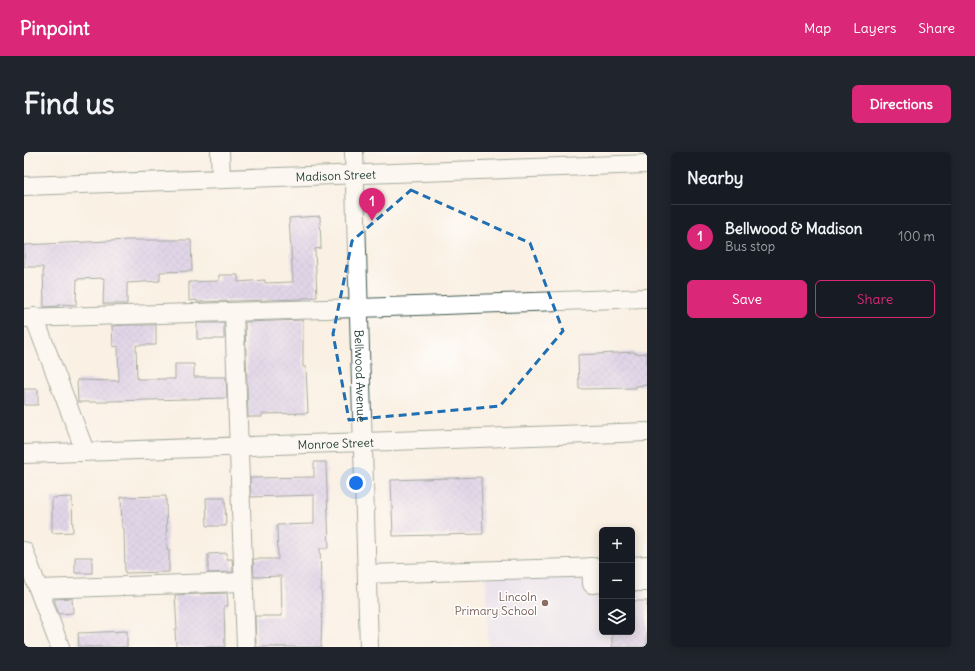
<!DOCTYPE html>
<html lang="en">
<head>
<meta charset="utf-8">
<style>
  body { margin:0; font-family:Delius,sans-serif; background:#20242c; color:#f1f3f6 }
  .controls { position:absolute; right:12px; bottom:12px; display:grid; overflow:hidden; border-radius:6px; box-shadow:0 2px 10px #0003 }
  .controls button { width:36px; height:36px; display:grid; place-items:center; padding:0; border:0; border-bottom:1px solid #363941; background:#171b24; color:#f1f3f6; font:20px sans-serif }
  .you { position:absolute; left:332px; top:331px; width:14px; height:14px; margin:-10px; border:3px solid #fff; border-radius:50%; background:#1a73e8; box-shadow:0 0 0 6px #1a73e833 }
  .badge { display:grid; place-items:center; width:26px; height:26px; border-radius:50%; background:#db2777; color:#fff; font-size:13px; font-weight:700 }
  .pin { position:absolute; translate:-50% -33px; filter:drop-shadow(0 1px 2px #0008) }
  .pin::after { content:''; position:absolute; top:21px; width:14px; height:12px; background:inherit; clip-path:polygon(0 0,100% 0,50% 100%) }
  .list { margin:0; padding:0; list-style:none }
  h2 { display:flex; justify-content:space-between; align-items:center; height:52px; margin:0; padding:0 16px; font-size:17px }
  h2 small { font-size:13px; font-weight:400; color:#9ea1a6 }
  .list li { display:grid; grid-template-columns:26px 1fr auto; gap:12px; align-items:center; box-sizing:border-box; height:64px; padding:0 16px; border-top:1px solid #363941 }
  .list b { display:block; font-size:15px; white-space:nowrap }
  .list p { margin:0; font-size:13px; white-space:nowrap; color:#9ea1a6 }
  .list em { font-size:13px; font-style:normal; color:#9ea1a6 }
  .actions { display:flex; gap:8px; padding:12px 16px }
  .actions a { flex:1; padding:9px 0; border:1px solid #db2777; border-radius:6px; text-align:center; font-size:14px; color:#db2777 }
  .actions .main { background:#db2777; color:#fff }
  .icon { flex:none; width:22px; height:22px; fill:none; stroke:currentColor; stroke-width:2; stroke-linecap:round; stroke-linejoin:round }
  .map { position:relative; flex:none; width:623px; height:495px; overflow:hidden; border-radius:6px }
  header { display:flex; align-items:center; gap:24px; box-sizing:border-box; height:56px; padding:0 20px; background:#db2777; color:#fff }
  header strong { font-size:19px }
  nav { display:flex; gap:22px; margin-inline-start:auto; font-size:14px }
  .intro { display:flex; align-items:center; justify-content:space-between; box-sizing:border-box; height:96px; padding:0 24px }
  h1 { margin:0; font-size:28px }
  .button { padding:10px 18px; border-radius:6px; background:#db2777; color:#fff; font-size:14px; font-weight:700 }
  main { display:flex; gap:24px; padding:0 24px }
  aside { flex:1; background:#171b24; border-radius:6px; box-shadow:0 2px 10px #0003 }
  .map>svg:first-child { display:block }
  .built { fill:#dbd6f7 }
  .building { fill:url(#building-cross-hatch) }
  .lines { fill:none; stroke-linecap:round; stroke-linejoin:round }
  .minor-casing { stroke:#40584e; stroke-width:20 }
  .minor { stroke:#fff; stroke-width:18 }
  .marked { fill:none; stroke:#1f6fb2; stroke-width:3; stroke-dasharray:8 5; stroke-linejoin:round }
  .education-dot { fill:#8d6e63; stroke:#fff; stroke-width:1.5 }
  .labels { text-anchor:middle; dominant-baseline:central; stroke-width:3; stroke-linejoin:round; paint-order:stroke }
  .street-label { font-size:12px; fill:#1f3d34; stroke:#fff }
  .education-label { font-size:12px; fill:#785e54; stroke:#fff; text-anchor:end }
</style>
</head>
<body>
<header>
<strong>Pinpoint</strong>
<nav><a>Map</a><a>Layers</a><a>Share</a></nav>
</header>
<div class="intro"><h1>Find us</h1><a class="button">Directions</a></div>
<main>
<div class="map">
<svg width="623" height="495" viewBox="0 0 623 495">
  <defs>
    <pattern id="building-cross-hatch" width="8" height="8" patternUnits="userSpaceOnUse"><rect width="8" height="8" fill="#c2b3ee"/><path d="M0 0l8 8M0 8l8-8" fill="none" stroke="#9d93c2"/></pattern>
  </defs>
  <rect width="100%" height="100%" fill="#fff"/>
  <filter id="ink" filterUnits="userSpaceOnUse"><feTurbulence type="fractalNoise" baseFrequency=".025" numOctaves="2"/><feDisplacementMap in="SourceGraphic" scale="8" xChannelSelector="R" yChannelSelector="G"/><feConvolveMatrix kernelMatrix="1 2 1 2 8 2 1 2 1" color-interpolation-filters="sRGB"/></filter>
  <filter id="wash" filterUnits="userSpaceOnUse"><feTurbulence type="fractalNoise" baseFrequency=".012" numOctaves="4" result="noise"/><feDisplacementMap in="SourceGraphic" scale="16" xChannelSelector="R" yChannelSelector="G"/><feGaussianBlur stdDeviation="0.9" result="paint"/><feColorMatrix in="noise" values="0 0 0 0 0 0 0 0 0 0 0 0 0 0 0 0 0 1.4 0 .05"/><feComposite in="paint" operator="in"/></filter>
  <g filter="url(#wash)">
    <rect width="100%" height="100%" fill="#faf0e3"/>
    <path class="built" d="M 623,417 L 623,495 L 464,495 L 462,422 L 578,419 L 578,480 L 608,480 L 608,418 Z"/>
    <g id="blocks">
      <path class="building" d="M 296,64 L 297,96 L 291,97 L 293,145 L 278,146 L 278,147 L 173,150 L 173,148 L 165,149 L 165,130 L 195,129 L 195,123 L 214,123 L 214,130 L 241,128 L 241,131 L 269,130 L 265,66 Z
        M 105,88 L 167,88 L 168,119 L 136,120 L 136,129 L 103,131 L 103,152 L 79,152 L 80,126 L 53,127 L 52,153 L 35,152 L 35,154 L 20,155 L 19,115 L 0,115 L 0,93 Z
        M 279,168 L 279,215 L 282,215 L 284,261 L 238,262 L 238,265 L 224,265 L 221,170 Z
        M 173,171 L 200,171 L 200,187 L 173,187 Z
        M 103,173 L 132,173 L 132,193 L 112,193 L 113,227 L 151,227 L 151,212 L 170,212 L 170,225 L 202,225 L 203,246 L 84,249 L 84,250 L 54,250 L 53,228 L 95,229 L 94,194 L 89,195 L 88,174 Z
        M 611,200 L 611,202 L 623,201 L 623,233 L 612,234 L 612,236 L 555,237 L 554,203 Z
        M 0,237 L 14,237 L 14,253 L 0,253 Z
        M 290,310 L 302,310 L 305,396 L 296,396 L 298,458 L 297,495 L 232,495 L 231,464 L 258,464 L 257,424 L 230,425 L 229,407 L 254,407 L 253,373 L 290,372 L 290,343 L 227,345 L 226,326 L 290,325 Z
        M 457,325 L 459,382 L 369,384 L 367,328 Z
        M 142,344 L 143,398 L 145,398 L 145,420 L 101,421 L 100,376 L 98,376 L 97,345 Z
        M 48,345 L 49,380 L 28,381 L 28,346 Z
        M 182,346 L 201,346 L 202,374 L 183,374 Z
        M 203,401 L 203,407 L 208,407 L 209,420 L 184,421 L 184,402 Z
        M 51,405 L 68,405 L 68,421 L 51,421 Z
        M 203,441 L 204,454 L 200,454 L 201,495 L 152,495 L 151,477 L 153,477 L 151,443 Z
        M 48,446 L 49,461 L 35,462 L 30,447 Z
        M 608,449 L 623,449 L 623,495 L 588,495 L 588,480 L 608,480 Z
        M 103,479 L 103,495 L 55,495 L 54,481 Z"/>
    </g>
  </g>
  <g filter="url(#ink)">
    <use href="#blocks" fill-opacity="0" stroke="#40584e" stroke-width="1"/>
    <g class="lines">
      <g class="minor-casing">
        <g id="minor">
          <path d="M 196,0 L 197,27"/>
          <path id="s1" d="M 330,0 L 345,495"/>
          <path id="s2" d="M 0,34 L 623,12"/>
          <path d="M 210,160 L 222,495"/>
          <path d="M 10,165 L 61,299"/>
          <path d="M 0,166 L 335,156 L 623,146"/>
          <path id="s3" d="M 0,302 L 623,280"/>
          <path d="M 0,399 L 36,495"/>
          <path d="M 608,414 L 623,413"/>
          <path d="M 567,415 L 568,432 L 578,431"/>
          <path d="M 343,422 L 578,415"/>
          <path d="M 608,430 L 623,430"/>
          <path d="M 15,437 L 219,430"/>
        </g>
      </g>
      <use href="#minor" class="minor"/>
    </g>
  </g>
  <path d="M0 0H623V495H0ZM 387,38 L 506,91 L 539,179 L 476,254 L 325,268 L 309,182 L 328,89 Z" fill="#faf0e3" fill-opacity=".55" fill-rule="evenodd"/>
  <path class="marked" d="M 387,38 L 506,91 L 539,179 L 476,254 L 325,268 L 309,182 L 328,89 Z"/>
  <circle class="education-dot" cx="521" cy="451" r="4"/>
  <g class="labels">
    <g class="street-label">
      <text stroke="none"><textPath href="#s2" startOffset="312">Madison Street</textPath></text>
      <text stroke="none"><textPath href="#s1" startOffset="224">Bellwood Avenue</textPath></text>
      <text stroke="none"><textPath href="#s3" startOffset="312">Monroe Street</textPath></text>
    </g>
    <g class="education-label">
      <text x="513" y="444">Lincoln<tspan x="513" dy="14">Primary School</tspan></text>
    </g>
  </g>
</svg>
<div class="controls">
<button>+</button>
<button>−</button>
<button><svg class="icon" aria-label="layers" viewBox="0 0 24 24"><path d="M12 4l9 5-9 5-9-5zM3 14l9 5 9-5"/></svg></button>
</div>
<div class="you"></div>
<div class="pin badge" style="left:348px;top:69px">1</div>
</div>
<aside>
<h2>Nearby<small></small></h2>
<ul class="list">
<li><span class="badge">1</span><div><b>Bellwood &amp; Madison</b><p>Bus stop</p></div><em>100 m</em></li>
</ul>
<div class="actions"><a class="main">Save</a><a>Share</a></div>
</aside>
</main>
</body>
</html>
